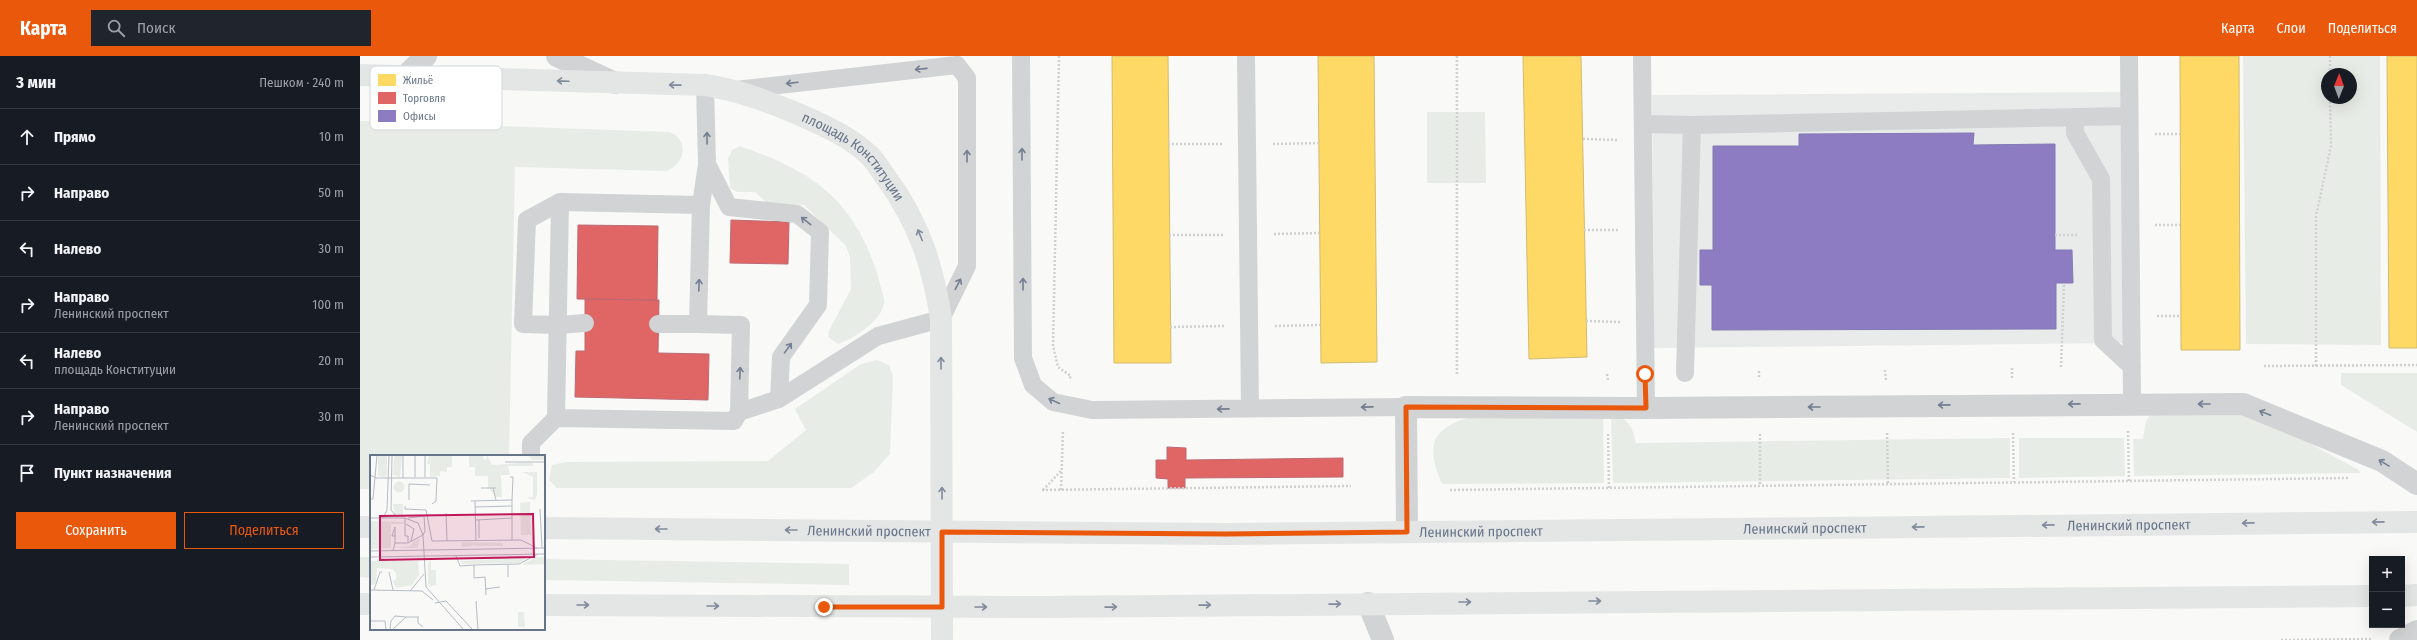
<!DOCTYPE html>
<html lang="ru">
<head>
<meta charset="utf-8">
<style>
  body { margin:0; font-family:"Fira Sans Condensed",sans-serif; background:#20242c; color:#f1f3f6 }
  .controls { position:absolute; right:12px; bottom:12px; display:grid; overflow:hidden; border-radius:0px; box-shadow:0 4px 16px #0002 }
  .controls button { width:36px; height:36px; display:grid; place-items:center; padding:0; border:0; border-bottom:1px solid #363941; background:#171b24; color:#f1f3f6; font:20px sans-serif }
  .compass { position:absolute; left:1961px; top:12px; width:36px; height:36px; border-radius:50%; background:#171b24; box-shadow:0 4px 16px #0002; rotate:1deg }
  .stop { position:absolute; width:12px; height:12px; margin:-9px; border:3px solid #ea580c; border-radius:50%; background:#fff }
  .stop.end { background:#ea580c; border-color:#fff; box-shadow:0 1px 4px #0008 }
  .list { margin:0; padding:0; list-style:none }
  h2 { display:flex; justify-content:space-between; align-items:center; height:52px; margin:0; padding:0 16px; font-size:17px }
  h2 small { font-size:13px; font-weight:400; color:#9ea1a6 }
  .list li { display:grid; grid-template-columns:26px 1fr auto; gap:12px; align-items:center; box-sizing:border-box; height:56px; padding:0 16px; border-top:1px solid #363941 }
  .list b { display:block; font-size:15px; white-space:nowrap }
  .list p { margin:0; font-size:13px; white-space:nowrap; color:#9ea1a6 }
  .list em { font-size:13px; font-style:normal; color:#9ea1a6 }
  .actions { display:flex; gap:8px; padding:12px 16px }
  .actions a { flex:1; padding:9px 0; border:1px solid #ea580c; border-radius:0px; text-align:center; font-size:14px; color:#ea580c }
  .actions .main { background:#ea580c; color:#fff }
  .icon { flex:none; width:22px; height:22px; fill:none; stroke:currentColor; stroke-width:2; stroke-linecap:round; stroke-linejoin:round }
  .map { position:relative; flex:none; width:2057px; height:584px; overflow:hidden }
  header { display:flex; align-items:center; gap:24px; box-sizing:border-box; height:56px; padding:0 20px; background:#ea580c; color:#fff }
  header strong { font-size:19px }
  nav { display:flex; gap:22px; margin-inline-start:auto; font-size:14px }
  .search { width:280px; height:36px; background:#20242c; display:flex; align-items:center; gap:10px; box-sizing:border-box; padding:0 14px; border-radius:0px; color:#9ea1a6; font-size:15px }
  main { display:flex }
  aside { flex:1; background:#171b24 }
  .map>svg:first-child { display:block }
  .built { fill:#e9eaea }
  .green { fill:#e8ece6; fill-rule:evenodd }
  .homes { fill:#ffd966; stroke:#d1bb71 }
  .shops { fill:#e06666; stroke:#bc6a71 }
  .offices { fill:#8e7cc3; stroke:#827ab2 }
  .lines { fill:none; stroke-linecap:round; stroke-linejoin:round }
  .path { stroke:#d0d0d1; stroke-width:2.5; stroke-dasharray:2 2; stroke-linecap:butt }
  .service { stroke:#d2d3d4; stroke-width:18 }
  .minor { stroke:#d2d3d4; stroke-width:22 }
  .tertiary { stroke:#d2d3d4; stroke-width:22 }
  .secondary { stroke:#e4e5e5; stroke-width:22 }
  .primary { stroke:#e4e5e5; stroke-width:22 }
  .oneway { stroke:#727e91 }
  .oneway2 { stroke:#808b9c }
  .route { stroke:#ea580c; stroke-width:5 }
  .labels { text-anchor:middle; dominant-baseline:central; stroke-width:4; stroke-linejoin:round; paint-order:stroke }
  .street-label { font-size:14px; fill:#67758a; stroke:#fff }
  .inset-road { fill:none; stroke:#b6bcc5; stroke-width:1 }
  .view { fill:#c2185b; fill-opacity:0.15; stroke:#c2185b; stroke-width:2 }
  .inset-edge { fill:none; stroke:#67758a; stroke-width:2 }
  .key { fill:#fff; stroke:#d1d6dc; stroke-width:1 }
  .key-label { font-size:11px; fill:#67758a }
</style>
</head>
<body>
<header>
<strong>Карта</strong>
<div class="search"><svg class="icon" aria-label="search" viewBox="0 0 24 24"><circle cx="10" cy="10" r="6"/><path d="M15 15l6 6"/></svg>Поиск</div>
<nav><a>Карта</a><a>Слои</a><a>Поделиться</a></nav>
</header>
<main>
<aside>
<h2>3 мин<small>Пешком · 240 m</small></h2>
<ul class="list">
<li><svg class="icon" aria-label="ahead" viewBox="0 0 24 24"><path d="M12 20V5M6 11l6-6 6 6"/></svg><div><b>Прямо</b></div><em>10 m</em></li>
<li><svg class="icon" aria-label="right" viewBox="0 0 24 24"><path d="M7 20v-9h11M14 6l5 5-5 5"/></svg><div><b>Направо</b></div><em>50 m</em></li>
<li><svg class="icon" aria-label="left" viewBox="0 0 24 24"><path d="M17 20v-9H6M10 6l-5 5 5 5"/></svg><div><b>Налево</b></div><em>30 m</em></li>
<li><svg class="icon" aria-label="right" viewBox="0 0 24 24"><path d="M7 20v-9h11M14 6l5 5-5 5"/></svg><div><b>Направо</b><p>Ленинский проспект</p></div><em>100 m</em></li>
<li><svg class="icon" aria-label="left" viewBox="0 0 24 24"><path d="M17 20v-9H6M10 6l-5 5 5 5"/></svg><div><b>Налево</b><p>площадь Конституции</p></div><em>20 m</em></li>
<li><svg class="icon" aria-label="right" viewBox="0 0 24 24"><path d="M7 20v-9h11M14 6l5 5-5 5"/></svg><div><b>Направо</b><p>Ленинский проспект</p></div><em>30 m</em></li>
<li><svg class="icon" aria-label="arrive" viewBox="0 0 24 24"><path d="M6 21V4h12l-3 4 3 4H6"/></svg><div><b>Пункт назначения</b></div></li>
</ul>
<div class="actions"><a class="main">Сохранить</a><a>Поделиться</a></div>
</aside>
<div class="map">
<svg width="2057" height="584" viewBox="0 0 2057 584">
  <rect width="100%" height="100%" fill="#f9f9f8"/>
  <path class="built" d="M 1766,36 L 1769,287 L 1294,292 L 1292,39 Z"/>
  <path class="green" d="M 1883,0 L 2020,0 L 2021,289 L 1886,288 ZM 1967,18 L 1991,18 L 1991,42 L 1967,42 Z
    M 1067,56 L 1125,56 L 1126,127 L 1067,127 Z
    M 0,65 L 309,76 C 330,83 325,109 306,115 L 155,111 L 149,400 L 11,400 L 11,433 L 0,433 Z
    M 380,90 C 413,102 446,115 471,139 C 497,164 513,198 521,232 C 522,236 525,243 524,247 C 522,265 493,283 478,288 L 468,281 L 469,275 L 491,233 L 490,201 L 486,190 L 444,149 L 408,148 L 395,136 L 377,136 L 370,132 L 368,103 L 372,94 Z
    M 517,304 L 529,309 L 533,320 L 530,398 L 514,416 L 491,432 L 197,432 L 189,424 L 192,409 L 207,406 L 408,405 L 446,374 L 435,353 L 501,308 Z
    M 1981,317 L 2057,317 L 2057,376 L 1981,329 Z
    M 1863,353 L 1914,368 L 1997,413 L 2001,417 L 1774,420 L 1773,383 L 1783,383 L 1786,365 L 1790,359 Z
    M 1243,359 L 1244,427 L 1082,428 C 1066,391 1070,372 1111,361 Z
    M 1251,359 C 1268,361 1273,372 1276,387 L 1650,382 L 1650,422 L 1253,427 Z
    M 1659,382 L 1764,382 L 1765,420 L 1659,422 Z
    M 0,501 L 11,501 L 11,522 L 0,521 Z
    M 184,503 L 489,508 L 489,529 L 184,524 Z"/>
  <path class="homes" d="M 752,0 L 808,0 L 811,307 L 754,307 Z
    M 958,0 L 1014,0 L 1017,306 L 961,307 Z
    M 1163,0 L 1221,0 L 1227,301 L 1169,303 Z
    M 1820,0 L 1879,0 L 1880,294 L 1821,294 Z
    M 2027,0 L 2057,0 L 2057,292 L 2029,292 Z"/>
  <path class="shops" d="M 371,164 L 429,166 L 428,208 L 370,207 Z
    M 218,169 L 298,170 L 297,244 L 217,243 Z
    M 225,243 L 299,244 L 298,297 L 349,298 L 348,344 L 215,341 L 216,295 L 225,295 Z
    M 807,391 L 826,392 L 826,404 L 983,402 L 983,421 L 825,422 L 825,432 L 808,432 L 808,423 L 796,422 L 796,404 L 807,404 Z"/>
  <path class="offices" d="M 1614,77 L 1613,89 L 1695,88 L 1695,194 L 1712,194 L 1713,227 L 1696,227 L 1696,273 L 1352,274 L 1352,229 L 1340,229 L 1340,194 L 1353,194 L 1353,90 L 1439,90 L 1439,78 Z"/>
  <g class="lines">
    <path class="path" d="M 699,0 L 693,290 L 698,311 L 711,320 L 709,324
      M 1097,0 L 1097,320
      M 1970,0 L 1970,18
      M 1795,78 L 1820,78
      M 1223,83 L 1258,84
      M 808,88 L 862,88
      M 913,88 L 959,87
      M 1795,169 L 1820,169
      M 1224,174 L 1260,174
      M 914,178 L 959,177
      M 809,179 L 863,179
      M 1695,179 L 1717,179
      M 1797,260 L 1821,260
      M 1226,265 L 1260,266
      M 915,270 L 960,269
      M 810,271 L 864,270
      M 1904,310 L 2057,309
      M 1956,310 L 1956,160 L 1971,90 L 1970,42
      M 1701,311 L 1704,227
      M 1652,312 L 1652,322
      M 1525,314 L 1526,324
      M 1399,315 L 1399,323
      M 1247,318 L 1248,325
      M 1768,375 L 1769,425
      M 1527,377 L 1528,428
      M 1653,377 L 1654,426
      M 1248,378 L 1249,432
      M 1400,378 L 1400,430
      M 682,434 L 991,430
      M 683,434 L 701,415
      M 701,434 L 703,374
      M 1090,434 L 1989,422
      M 1921,584 L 2013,583"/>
    <path class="service" d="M 661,0 L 663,302 L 673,329 L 693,346 L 732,354 L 1046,351
      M 886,0 L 890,352
      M 1282,0 L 1286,352
      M 1769,0 L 1772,348
      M 345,29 L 347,108 L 341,149 L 338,268 L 381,269 L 379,356
      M 1715,61 L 1715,77 L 1741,123 L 1743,284 L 1772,311
      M 1283,68 L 1332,69 L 1769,60
      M 347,108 L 369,151 L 437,158 L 460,176 L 458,249 L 421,301 L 419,343
      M 225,267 L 198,269 L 163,268 L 167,164 L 200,146 L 341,149
      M 298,268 L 338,268
      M 1325,317 L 1332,69
      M 196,362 L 200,146
      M 171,400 L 171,387 L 196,362 L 374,365 L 379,356 L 419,343 L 518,280 L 581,263 L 607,210 L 607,22 L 597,9 L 376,34"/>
    <path class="minor" d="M 1047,476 L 1046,351 L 1286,352 L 1883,348 L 2022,405 L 2057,428
      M 1008,547 L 1023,584
      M 2040,584 L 2057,575"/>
    <path class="tertiary" d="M 197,0 L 255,27
      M 45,20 L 66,0"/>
    <path class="secondary" id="s1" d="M 0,19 L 345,29 C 378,34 407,45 438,58 C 463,69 491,81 511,101 C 517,108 522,116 527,123 C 559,167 573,210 581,263 L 582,584"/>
    <g class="primary">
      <path d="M 0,471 L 11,471"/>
      <path id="s2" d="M 184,472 L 867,478 L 2057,466"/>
      <path d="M 2042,540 L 2057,539"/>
      <path d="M 0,548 L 11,548"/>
      <path d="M 184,549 L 684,551 L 2012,540"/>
    </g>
  </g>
  <defs><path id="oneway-shaft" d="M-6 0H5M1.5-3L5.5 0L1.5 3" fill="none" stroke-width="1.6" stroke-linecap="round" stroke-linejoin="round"/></defs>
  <g class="oneway">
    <use href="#oneway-shaft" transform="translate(561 13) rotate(174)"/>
    <use href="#oneway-shaft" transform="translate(432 27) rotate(173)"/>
    <use href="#oneway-shaft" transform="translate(347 82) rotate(-91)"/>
    <use href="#oneway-shaft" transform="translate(662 98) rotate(-90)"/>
    <use href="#oneway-shaft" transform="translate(607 100) rotate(-90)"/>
    <use href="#oneway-shaft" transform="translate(446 165) rotate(-142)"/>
    <use href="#oneway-shaft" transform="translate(598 228) rotate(-63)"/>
    <use href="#oneway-shaft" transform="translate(663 228) rotate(-90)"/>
    <use href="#oneway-shaft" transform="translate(339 229) rotate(-88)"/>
    <use href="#oneway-shaft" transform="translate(428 292) rotate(-54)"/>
    <use href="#oneway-shaft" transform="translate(380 317) rotate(-88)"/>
    <use href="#oneway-shaft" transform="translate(694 345) rotate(-155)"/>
    <use href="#oneway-shaft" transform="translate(1714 348) rotate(179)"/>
    <use href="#oneway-shaft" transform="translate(1844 348) rotate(-180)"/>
    <use href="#oneway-shaft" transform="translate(1584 349) rotate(179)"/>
    <use href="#oneway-shaft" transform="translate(1007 351) rotate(179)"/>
    <use href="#oneway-shaft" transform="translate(1454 351) rotate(180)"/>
    <use href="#oneway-shaft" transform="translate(863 353) rotate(179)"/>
    <use href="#oneway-shaft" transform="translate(1905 357) rotate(-158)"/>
    <use href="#oneway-shaft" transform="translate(2024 407) rotate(-149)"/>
  </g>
  <g class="oneway2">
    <use href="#oneway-shaft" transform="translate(203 25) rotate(-178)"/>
    <use href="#oneway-shaft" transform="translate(315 29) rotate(-179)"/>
    <use href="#oneway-shaft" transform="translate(560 179) rotate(-112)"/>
    <use href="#oneway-shaft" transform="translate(581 307) rotate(-90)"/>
    <use href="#oneway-shaft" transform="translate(582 437) rotate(-90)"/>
    <use href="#oneway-shaft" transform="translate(2018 466) rotate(179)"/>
    <use href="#oneway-shaft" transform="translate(1888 467) rotate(179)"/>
    <use href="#oneway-shaft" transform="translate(1688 469) rotate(179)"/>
    <use href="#oneway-shaft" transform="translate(1558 471) rotate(179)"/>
    <use href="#oneway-shaft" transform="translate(301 473) rotate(-180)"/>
    <use href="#oneway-shaft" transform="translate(431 474) rotate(-180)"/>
    <use href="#oneway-shaft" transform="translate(1235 545)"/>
    <use href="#oneway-shaft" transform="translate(1105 546)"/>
    <use href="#oneway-shaft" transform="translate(975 548) rotate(-1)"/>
    <use href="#oneway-shaft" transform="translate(223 549)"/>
    <use href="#oneway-shaft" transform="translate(845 549) rotate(-1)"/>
    <use href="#oneway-shaft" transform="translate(353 550)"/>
    <use href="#oneway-shaft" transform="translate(621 551)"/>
    <use href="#oneway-shaft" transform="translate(751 551) rotate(-1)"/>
  </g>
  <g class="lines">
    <path class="route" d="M 464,551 L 582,551 L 582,476 L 866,478 L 1047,476 L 1046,351 L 1286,352 L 1285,318"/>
  </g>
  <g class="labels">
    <g class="street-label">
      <text stroke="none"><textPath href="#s1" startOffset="514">площадь Конституции</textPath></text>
      <text stroke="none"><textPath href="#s2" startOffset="1585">Ленинский проспект</textPath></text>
      <text stroke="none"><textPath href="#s2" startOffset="1261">Ленинский проспект</textPath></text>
      <text stroke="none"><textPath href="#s2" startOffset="325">Ленинский проспект</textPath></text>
      <text stroke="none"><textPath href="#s2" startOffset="937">Ленинский проспект</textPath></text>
    </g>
  </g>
  <g transform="translate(10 399)">
    <rect width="175" height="175" fill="#f9f9f8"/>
    <path d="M 8,0 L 17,0 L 17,20 L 14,22 L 8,21 ZM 24,0 L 32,0 L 30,22 L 23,20 ZM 99,0 L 113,0 L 113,4 L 116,5 L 117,0 L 122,10 L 163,7 L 163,11 L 138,11 L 140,20 L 131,20 L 132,42 L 126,42 L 118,32 L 118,21 L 105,21 L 105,12 L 99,12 ZM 158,0 L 175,0 L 175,5 L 162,5 ZM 59,1 L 82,1 L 82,12 L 77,12 L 77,17 L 70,16 L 70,21 L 60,22 L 60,9 L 57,9 ZM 152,17 L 167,17 L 167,39 L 165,45 L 156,43 L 163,42 L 163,22 ZM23.5 32a5.5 5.5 0 1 1 11 0a5.5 5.5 0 1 1-11 0ZM 160,47 L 161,80 L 151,80 L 150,48 ZM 23,49 L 33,49 L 33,60 L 25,59 ZM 0,66 L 34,67 L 33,69 L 21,69 L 21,93 L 0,94 ZM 50,84 L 47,93 L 25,93 L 41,91 L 43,87 ZM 92,87 L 133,88 L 133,91 L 104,91 L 103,88 L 103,91 L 91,92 ZM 159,102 L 149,108 L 92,109 L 90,106 ZM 166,102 L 175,102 L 175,109 L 152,110 ZM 61,105 L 61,115 L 66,115 L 66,130 L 61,131 L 58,129 L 58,108 ZM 0,106 L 48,106 L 49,120 L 42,130 L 26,133 L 23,126 L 26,124 L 26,118 L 22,114 L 7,113 L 6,128 L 0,131 ZM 148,157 L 154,157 L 155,172 L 148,172 Z" fill="#e8ece6"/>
    <path class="inset-road" d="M 22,0 L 21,55 L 27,62M 45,0 L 45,22M 55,0 L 55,22M 135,7 L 175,7M 0,20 L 6,23 L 67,23 L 66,46 L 62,49M 140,22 L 143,22 L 142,45M 33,23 L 33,0M 111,33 L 126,33M 123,33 L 126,45M 0,44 L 3,44 L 7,0M 39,45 L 39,29 L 60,30M 101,46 L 142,45 L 142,85M 105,46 L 106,86M 35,51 L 35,54 L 56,55 L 62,86 L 151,85 L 167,93M 105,52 L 142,51M 170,54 L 172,93M 76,58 L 77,86M 0,63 L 35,63 L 48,68 L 53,80 L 56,132 L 94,175M 13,63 L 17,55 L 19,0M 35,63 L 35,81 L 38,81 L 38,87M 106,65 L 142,63M 36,69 L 44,74 L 41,86M 25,72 L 25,88M 25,72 L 22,81 L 26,81M 109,83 L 109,65M 0,96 L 175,93M 23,96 L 25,88 L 38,88 L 53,80 L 55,76 L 54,61 L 38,63M 86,101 L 90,111 L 104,110 L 149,109 L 168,99M 0,102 L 175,99M 138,109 L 138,122M 104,110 L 104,123 L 115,122 L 116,140M 19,117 L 23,135M 175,120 L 175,153M 115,134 L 130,132M 0,135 L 52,136 L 63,145M 4,135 L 10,117 L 12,117M 40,136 L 54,119M 106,146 L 108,175M 65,148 L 76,146 L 103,175M 36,162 L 25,161 L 21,166 L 20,173 L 22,175 L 36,162 L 49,162M 48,162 L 48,168 L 53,172M 0,166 L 15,166 L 16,175"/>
    <path class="view" d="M 163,59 L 164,102 L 10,105 L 10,61 Z"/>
    <rect width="175" height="175" class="inset-edge"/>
  </g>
  <rect x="10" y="10" width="132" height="64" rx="6" class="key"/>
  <rect x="18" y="18" width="18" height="12" fill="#ffd966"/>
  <rect x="18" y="36" width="18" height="12" fill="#e06666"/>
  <rect x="18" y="54" width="18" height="12" fill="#8e7cc3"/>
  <g class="key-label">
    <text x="43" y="28">Жильё</text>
    <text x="43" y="46">Торговля</text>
    <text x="43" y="64">Офисы</text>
  </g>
</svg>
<div class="controls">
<button>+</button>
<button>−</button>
</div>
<svg class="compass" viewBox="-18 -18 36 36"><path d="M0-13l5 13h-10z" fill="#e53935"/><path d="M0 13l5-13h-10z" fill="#9ea1a6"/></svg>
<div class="stop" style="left:1285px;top:318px"></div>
<div class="stop end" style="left:464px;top:551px"></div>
</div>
</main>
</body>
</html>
